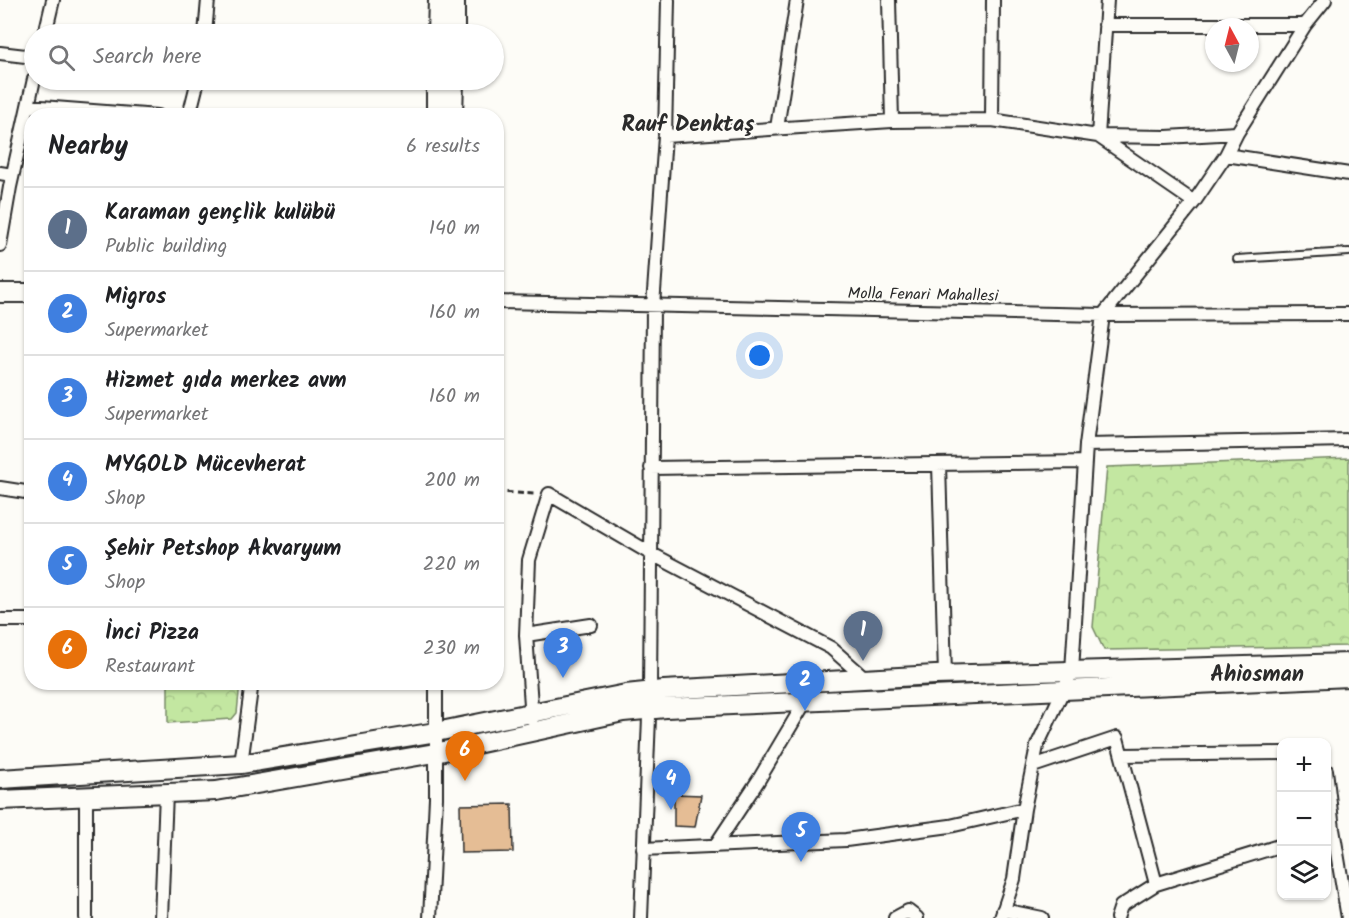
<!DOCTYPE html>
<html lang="en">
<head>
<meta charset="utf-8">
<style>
  body { margin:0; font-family:Kalam,sans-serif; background:#f6f6f6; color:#202124 }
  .controls { position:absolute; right:18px; bottom:18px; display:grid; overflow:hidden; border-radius:12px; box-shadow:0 2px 4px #0004 }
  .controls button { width:54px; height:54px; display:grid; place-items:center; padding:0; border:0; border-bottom:2px solid #e0e0e0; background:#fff; color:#202124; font:30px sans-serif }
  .compass { position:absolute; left:1205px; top:18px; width:54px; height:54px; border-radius:50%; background:#fff; box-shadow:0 2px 4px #0004; rotate:353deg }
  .you { position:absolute; left:760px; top:356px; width:21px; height:21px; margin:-15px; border:4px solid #fff; border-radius:50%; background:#1a73e8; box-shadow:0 0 0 9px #1a73e833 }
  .badge { display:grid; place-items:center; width:39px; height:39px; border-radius:50%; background:#0f766e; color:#fff; font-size:20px; font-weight:700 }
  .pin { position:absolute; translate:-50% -50px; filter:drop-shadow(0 2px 3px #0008) }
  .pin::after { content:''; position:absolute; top:32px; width:21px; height:18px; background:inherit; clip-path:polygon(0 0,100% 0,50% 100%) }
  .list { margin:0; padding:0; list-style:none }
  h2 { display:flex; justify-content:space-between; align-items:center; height:78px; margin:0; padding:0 24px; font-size:26px }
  h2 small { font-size:20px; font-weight:400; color:#757577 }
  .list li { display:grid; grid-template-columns:39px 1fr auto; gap:18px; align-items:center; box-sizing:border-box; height:84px; padding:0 24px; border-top:2px solid #e0e0e0 }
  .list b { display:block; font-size:22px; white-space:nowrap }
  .list p { margin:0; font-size:20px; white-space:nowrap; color:#757577 }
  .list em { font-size:20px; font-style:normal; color:#757577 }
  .icon { flex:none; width:33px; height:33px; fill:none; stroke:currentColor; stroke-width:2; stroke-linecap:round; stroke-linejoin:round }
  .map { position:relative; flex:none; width:1349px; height:918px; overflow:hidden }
  .search { position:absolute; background:#fff; box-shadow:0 2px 4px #0004; left:24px; top:24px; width:480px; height:66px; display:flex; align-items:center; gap:15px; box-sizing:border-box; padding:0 21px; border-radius:33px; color:#757577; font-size:22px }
  .panel { position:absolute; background:#fff; box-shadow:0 2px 4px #0004; left:24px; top:108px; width:480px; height:582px; border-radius:24px }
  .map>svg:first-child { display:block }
  .park { fill:url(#park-crowns); stroke:#778966; stroke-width:1.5 }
  .building { fill:#e5bd95; stroke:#2b2b2b; stroke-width:1.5 }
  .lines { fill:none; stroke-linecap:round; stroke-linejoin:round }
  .lane-casing { stroke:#2b2b2b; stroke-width:10 }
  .street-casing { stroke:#2b2b2b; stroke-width:16 }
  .secondary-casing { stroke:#2b2b2b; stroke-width:22 }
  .path { stroke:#2b2b2b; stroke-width:3; stroke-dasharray:6 4.5; stroke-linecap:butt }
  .lane { stroke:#fdfcf7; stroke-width:6 }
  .street { stroke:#fdfcf7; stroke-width:12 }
  .secondary { stroke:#fdfcf7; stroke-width:18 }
  .labels { text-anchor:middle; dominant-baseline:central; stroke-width:4.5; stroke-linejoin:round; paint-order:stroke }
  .street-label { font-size:16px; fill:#2b2b2b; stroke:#fdfcf7 }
  .district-label { font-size:22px; font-weight:bold; fill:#2b2b2b; stroke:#fdfcf7 }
</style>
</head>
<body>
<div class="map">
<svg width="1349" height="918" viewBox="0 0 1349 918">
  <defs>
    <pattern id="park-crowns" width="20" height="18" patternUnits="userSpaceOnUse" patternTransform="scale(1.5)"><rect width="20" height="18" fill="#c3e7a1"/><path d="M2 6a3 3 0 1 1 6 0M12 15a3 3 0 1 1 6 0" fill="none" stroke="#a8c68b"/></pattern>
  </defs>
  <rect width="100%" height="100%" fill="#fdfcf7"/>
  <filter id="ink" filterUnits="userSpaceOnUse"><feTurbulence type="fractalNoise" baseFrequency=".0167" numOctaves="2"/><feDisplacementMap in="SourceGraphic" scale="12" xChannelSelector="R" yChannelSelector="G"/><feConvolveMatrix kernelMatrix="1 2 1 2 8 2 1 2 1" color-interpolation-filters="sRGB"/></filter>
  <g filter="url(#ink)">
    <path class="park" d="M 1349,458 L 1349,646 L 1104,650 L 1093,627 L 1107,467 Z
      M 168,683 L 240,683 L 237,713 L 232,719 L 168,723 Z"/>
    <path class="building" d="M 674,794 L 701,795 L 695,827 L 674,826 Z
      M 512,804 L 513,852 L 461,853 L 460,805 Z"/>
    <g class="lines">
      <g class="lane-casing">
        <path id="lane" d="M 1237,259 L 1349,252"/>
      </g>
      <g class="street-casing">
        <path id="street" d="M 889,0 L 892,121
          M 1107,0 L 1098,136 L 1166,137 L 1237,133
          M 1105,25 L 1305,25
          M 45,34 L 53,0
          M 205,34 L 208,0
          M 0,53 L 34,57
          M 28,106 L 158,116
          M 189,116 L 198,80
          M 992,120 L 993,0
          M 777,128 L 797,0
          M 665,136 L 892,121 L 992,120 L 1098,136 L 1194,202
          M 1226,155 L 1349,174
          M 0,173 L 12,175
          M 0,245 L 10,187 L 34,79
          M 496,302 L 1103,315 L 1349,314
          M 1086,445 L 1349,440
          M 939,464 L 945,675
          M 651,468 L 1085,462
          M 0,488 L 32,493
          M 0,620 L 32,620
          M 526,635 L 591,625
          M 532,719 L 526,635 L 529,560 L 549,494 L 650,553 L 831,648 L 866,679
          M 1122,755 L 1282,753
          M 241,764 L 252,682
          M 1033,766 L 1117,738 L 1156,884
          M 1326,770 L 1333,829 L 1348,918
          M 715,846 L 758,781 L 805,702
          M 643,849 L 846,840 L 950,826 L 1024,809
          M 1003,910 L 1042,918
          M 86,918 L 86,797
          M 161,918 L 166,793
          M 430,918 L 436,798 L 436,682
          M 641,918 L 650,692 L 653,306 L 665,136 L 668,0
          M 895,918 L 908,911 L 917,918
          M 1001,918 L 1014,879 L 1024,809 L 1037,746 L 1072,671 L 1086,445 L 1103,315 L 1194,202 L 1226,155 L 1237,133 L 1305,25 L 1325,0
          M 1117,918 L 1121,906 L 1156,884 L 1282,845"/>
      </g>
      <g class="secondary-casing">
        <path id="secondary" d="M 437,34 L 438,0
          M 455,34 L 455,0
          M 436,116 L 436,80
          M 453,116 L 454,80
          M 0,293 L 32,293
          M 0,779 L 241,764 L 436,732 L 626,694 L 664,690 L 935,675 L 1349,663
          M 0,800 L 216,791 L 435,753 L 623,712 L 666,708 L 1349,677"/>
      </g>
      <path class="path" d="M 496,492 L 535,494"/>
      <use href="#lane" class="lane"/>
      <use href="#street" class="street"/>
      <use href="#secondary" class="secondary"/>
    </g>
  </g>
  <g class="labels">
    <g class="street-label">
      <text transform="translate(923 295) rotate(1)">Molla Fenari Mahallesi</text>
    </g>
    <g class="district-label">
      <text x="688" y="125">Rauf Denktaş</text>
      <text x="1257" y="675">Ahiosman</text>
    </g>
  </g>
</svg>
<div class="controls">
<button>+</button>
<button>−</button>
<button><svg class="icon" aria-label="layers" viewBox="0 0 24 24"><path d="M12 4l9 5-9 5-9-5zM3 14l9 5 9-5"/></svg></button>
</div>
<svg class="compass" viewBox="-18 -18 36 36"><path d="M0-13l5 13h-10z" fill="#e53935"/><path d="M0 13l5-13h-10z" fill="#757577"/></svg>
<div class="you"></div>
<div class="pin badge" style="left:863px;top:661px;background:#5c6f8a">1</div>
<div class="pin badge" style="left:805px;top:711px;background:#3f7fe0">2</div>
<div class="pin badge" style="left:563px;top:678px;background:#3f7fe0">3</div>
<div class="pin badge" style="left:671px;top:810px;background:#3f7fe0">4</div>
<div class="pin badge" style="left:801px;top:862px;background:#3f7fe0">5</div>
<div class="pin badge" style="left:465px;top:781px;background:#e8710a">6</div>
<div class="search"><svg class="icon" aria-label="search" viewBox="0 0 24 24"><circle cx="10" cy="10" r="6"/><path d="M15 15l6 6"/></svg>Search here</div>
<section class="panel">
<h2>Nearby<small>6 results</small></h2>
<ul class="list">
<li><span class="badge" style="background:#5c6f8a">1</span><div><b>Karaman gençlik kulübü</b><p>Public building</p></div><em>140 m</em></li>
<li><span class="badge" style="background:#3f7fe0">2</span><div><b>Migros</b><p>Supermarket</p></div><em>160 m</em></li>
<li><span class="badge" style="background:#3f7fe0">3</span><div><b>Hizmet gıda merkez avm</b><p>Supermarket</p></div><em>160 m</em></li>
<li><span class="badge" style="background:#3f7fe0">4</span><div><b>MYGOLD Mücevherat</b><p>Shop</p></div><em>200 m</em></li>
<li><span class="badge" style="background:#3f7fe0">5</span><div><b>Şehir Petshop Akvaryum</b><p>Shop</p></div><em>220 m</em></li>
<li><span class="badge" style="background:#e8710a">6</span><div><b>İnci Pizza</b><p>Restaurant</p></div><em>230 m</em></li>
</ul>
</section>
</div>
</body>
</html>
